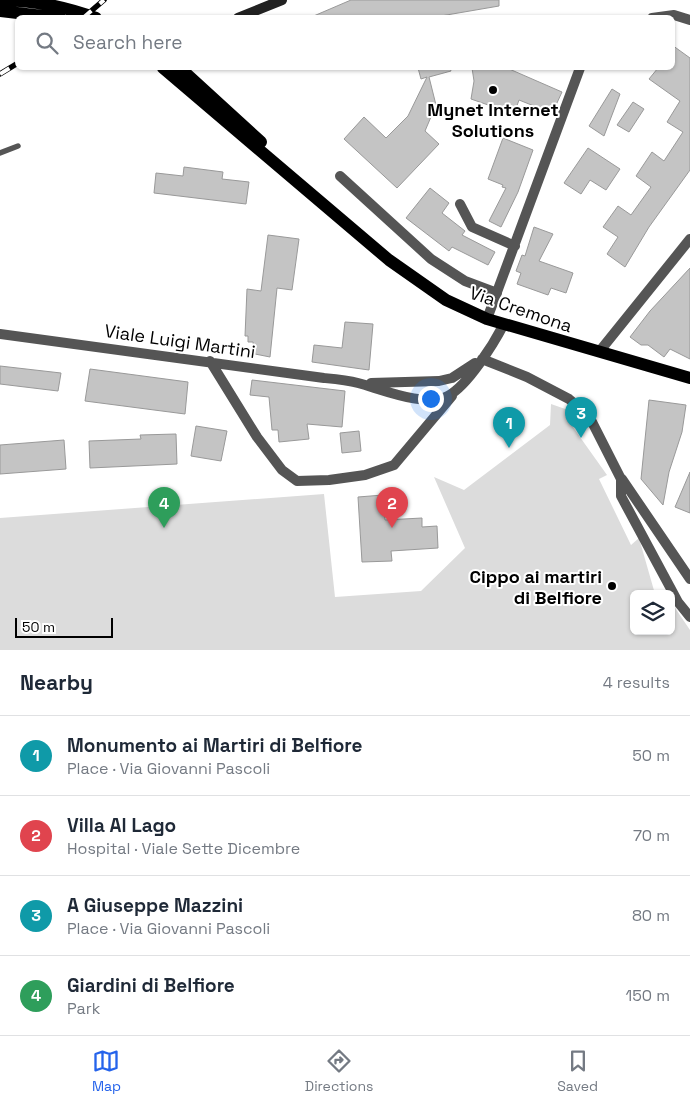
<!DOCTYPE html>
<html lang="en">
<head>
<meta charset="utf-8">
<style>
  body { margin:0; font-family:"Space Grotesk",sans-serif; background:#f2f2f3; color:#1f2937 }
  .controls { position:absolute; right:15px; bottom:15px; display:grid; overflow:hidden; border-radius:8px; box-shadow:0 1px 4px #0004 }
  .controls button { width:45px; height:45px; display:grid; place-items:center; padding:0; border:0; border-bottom:1px solid #e0e1e3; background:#fff; color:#1f2937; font:25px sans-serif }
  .scale { position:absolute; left:15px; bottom:12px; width:98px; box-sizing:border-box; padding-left:5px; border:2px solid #000; border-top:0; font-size:14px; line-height:18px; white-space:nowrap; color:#000; -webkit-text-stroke:4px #fff; paint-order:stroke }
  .you { position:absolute; left:430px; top:398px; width:18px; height:18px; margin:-12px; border:4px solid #fff; border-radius:50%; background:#1a73e8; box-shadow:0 0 0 8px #1a73e833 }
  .badge { display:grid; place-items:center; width:32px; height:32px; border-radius:50%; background:#2563eb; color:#fff; font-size:16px; font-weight:700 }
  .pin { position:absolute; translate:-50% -41px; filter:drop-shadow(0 1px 2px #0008) }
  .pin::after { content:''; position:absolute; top:26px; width:18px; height:15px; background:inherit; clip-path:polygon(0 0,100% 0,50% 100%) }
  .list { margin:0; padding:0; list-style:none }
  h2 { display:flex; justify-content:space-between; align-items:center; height:65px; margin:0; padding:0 20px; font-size:21px }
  h2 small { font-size:16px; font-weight:400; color:#747a83 }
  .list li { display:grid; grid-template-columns:32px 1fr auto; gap:15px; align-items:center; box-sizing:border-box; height:80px; padding:0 20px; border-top:1px solid #e0e1e3 }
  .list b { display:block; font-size:19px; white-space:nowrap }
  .list p { margin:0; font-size:16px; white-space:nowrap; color:#747a83 }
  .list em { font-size:16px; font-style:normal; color:#747a83 }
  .icon { flex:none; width:28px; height:28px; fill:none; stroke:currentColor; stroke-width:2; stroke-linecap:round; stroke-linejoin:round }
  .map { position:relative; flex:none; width:690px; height:650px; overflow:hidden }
  .search { position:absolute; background:#fff; box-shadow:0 1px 4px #0004; left:15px; right:15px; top:15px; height:55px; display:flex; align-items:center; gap:12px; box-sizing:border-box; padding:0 18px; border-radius:8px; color:#747a83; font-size:19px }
  .sheet { height:385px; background:#fff }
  nav { display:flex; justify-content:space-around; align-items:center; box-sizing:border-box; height:70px; border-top:1px solid #e0e1e3; background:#fff; font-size:14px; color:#747a83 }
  nav a { display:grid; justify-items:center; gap:2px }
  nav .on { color:#2563eb }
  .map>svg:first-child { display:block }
  .green { fill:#dcdcdc }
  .building { fill:#c4c4c4; stroke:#999 }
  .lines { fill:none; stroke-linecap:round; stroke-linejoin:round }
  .service { stroke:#555; stroke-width:5.5 }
  .minor { stroke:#555; stroke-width:10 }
  .secondary { stroke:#222; stroke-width:10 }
  .primary { stroke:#000; stroke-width:12 }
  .rail-casing { stroke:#000; stroke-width:5.5 }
  .rail { stroke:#fff; stroke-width:4; stroke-dasharray:11; stroke-linecap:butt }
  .poi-dot { fill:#000; stroke:#fff; stroke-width:2 }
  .labels { text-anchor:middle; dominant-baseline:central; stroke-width:4; stroke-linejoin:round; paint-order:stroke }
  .poi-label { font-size:18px; font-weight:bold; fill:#000; stroke:#fff }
  .street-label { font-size:18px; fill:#000; stroke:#fff }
</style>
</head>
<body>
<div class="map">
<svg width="690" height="650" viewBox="0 0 690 650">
  <rect width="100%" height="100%" fill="#fff"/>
  <path class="green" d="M 551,404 L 571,411 L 565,416 L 607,475 L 599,479 L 631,545 L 639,538 L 655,594 L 634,594 L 634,631 L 671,631 L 671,602 L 690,630 L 690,650 L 0,650 L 0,518 L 324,494 L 335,597 L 421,591 L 465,548 L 434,477 L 464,490 L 550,425 Z"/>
  <path class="building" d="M 351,0 L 499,0 L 499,6 L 429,18 L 309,18 Z
    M 672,45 L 690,58 L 690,170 L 649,227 L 625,267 L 607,254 L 618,237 L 603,227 L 618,206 L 631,215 L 651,187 L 636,176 L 652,152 L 664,161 L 683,132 L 667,122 L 680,101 L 649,79 L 658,68 L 672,68 Z
    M 418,68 L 450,68 L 451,71 L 429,77 L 436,105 L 425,131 L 439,144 L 397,188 L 344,139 L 364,117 L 386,138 L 408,116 L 427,77 L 421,79 Z
    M 472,68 L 507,68 L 562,92 L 556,105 L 553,103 L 549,112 L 519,100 L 514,114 L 471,99 L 474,81 Z
    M 612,89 L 620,94 L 604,136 L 589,126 Z
    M 633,102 L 644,109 L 629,132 L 617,125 Z
    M 503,138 L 533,150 L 518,192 L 501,227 L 489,221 L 506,188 L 502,187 L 503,185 L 488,179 Z
    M 588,148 L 620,169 L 606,190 L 590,180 L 581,194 L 564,183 Z
    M 184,167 L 223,172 L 222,179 L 249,182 L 246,204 L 154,193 L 156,173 L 183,176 Z
    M 430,188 L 449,203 L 442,213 L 465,231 L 462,235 L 495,252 L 488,265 L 452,247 L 449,251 L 406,218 Z
    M 534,227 L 553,234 L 539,261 L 573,273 L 566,293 L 551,288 L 548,295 L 517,284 L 521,273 L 516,271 L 522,255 L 525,256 Z
    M 268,235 L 299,239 L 292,290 L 277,288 L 270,357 L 255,354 L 253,342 L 248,342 L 248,336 L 245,336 L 247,289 L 261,291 Z
    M 690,268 L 690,359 L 670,349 L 664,357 L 648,345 L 641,345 L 630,337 L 650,311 Z
    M 345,322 L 373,324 L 369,370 L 312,362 L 314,345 L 342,348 Z
    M 0,366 L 61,373 L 58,391 L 0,384 Z
    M 90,369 L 188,382 L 185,414 L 85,401 Z
    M 252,380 L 345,391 L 342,427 L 307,424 L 309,439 L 279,442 L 278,430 L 272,430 L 269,397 L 250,395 Z
    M 649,400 L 686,405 L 682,432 L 669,472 L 663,505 L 641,479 Z
    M 196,426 L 227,431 L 221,461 L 191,456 Z
    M 359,431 L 361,451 L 342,453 L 340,433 Z
    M 176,434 L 177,464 L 90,468 L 89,441 L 141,439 L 140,435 Z
    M 64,440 L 66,469 L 0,474 L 0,445 Z
    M 690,472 L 690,513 L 675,507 Z
    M 383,495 L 385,520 L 422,518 L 422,527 L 437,526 L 438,548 L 391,551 L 392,561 L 362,562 L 358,497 Z"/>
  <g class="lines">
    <path class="service" d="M 0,153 L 18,146"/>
    <path class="minor" d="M 652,18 L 674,15 L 690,20
      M 340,176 L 431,259 L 465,281 L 497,293
      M 460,204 L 472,227 L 515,246
      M 487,319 L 580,68
      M 0,334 L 324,378 C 335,379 347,380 358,383 C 381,389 426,408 448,396 C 468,385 493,345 504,324
      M 599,352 L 690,239
      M 482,359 L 527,377 L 569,399 L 589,416 L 621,479 L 621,496 L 678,602 L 690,617
      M 210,361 L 257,437 L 282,470 L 297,481 L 329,480 L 365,475 L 394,465 L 452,396
      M 371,383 L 439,381 L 452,378 L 475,363
      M 622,479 L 690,579"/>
    <path class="secondary" d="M 238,18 L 282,0"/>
    <path class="primary" d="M 0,0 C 36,1 63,6 96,18
      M 0,11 L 60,18
      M 163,68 L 389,260 L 446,300 L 487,319 L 690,378
      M 180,68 L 261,142"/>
    <g class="rail-casing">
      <path id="rail" d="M 83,18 L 104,0
        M 0,74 L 18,63"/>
    </g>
    <use href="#rail" class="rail"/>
  </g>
  <g class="poi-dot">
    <circle cx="493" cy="90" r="5"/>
    <circle cx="612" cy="586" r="5"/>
  </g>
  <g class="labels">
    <g class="poi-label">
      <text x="493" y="109">Mynet Internet<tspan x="493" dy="21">Solutions</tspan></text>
      <text x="602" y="576" text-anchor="end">Cippo ai martiri<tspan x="602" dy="21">di Belfiore</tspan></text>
    </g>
    <g class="street-label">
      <text transform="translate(521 309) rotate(19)">Via Cremona</text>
      <text transform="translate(180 341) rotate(8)">Viale Luigi Martini</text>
    </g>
  </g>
</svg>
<div class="controls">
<button><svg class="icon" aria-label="layers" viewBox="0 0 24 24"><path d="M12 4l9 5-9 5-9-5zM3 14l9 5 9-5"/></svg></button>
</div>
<div class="scale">50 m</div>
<div class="you"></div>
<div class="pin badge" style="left:509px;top:448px;background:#0f9aa8">1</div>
<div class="pin badge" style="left:392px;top:528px;background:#e0444e">2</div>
<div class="pin badge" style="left:581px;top:438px;background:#0f9aa8">3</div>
<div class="pin badge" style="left:164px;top:528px;background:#2e9e5b">4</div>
<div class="search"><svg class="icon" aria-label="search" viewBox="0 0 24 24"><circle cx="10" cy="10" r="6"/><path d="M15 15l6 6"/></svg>Search here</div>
</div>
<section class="sheet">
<h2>Nearby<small>4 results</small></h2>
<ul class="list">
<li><span class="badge" style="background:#0f9aa8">1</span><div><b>Monumento ai Martiri di Belfiore</b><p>Place · Via Giovanni Pascoli</p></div><em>50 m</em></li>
<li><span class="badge" style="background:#e0444e">2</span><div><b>Villa Al Lago</b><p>Hospital · Viale Sette Dicembre</p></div><em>70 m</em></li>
<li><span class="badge" style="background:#0f9aa8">3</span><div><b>A Giuseppe Mazzini</b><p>Place · Via Giovanni Pascoli</p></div><em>80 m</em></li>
<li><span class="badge" style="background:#2e9e5b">4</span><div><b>Giardini di Belfiore</b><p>Park</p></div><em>150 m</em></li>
</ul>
</section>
<nav>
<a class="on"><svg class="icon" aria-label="map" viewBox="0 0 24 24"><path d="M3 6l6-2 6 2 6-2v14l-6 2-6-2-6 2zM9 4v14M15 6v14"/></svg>Map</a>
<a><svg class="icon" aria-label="directions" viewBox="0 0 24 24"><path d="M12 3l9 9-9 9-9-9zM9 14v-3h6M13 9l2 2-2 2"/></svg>Directions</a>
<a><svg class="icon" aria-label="saved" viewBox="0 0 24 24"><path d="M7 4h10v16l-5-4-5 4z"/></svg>Saved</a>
</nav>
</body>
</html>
